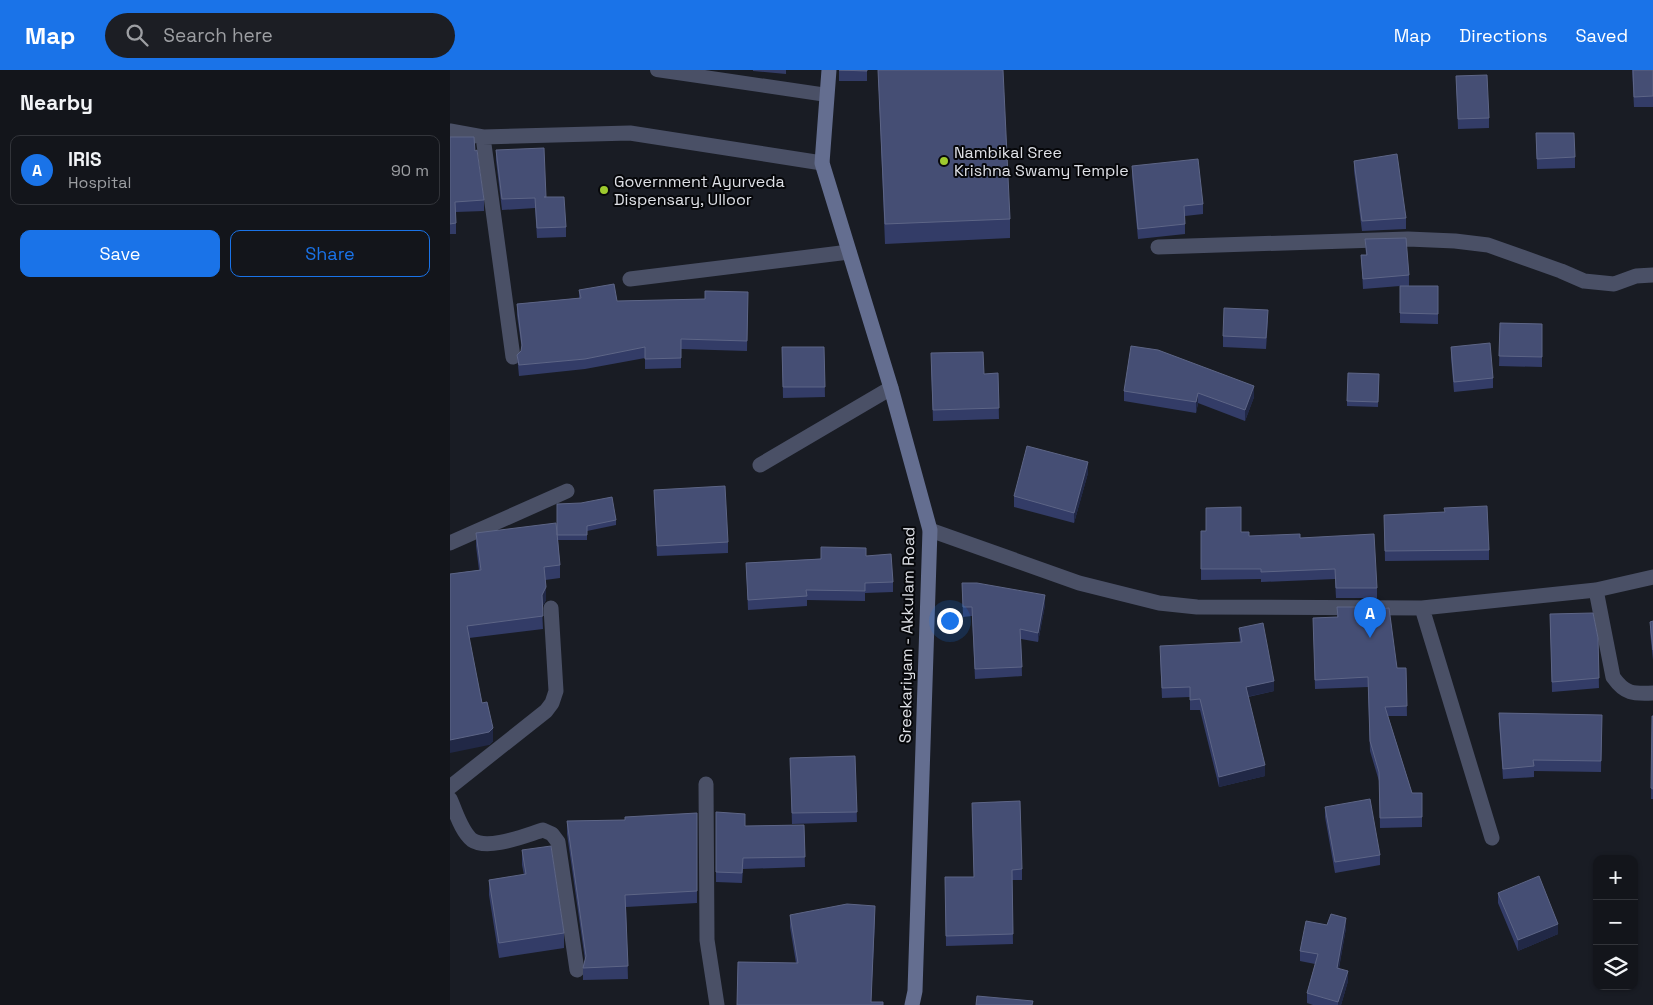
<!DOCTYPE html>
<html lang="en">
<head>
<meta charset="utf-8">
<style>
  body { margin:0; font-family:"Space Grotesk",sans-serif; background:#1c1e24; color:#f1f3f6 }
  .controls { position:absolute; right:15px; bottom:15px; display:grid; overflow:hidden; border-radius:10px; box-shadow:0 1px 4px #0004 }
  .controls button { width:45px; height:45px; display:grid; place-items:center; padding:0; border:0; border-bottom:1px solid #32343a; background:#13151b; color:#f1f3f6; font:25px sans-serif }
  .you { position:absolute; left:499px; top:550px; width:18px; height:18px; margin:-12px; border:4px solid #fff; border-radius:50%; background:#1a73e8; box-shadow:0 0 0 8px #1a73e833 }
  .badge { display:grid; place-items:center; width:32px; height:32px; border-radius:50%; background:#1a73e8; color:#fff; font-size:16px; font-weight:700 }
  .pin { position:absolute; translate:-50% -41px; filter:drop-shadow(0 1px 2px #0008) }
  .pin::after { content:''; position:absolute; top:26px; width:18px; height:15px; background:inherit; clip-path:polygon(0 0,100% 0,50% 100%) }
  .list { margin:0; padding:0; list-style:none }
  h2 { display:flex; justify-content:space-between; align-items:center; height:65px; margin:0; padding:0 20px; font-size:21px }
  h2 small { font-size:16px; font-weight:400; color:#9d9fa3 }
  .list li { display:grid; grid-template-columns:32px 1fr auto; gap:15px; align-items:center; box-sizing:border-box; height:70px; margin:0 10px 10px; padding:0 10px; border:1px solid #32343a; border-radius:10px }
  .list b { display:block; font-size:19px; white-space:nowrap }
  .list p { margin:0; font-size:16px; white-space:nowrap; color:#9d9fa3 }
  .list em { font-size:16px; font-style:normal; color:#9d9fa3 }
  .actions { display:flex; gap:10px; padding:15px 20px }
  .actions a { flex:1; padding:11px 0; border:1px solid #1a73e8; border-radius:10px; text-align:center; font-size:18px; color:#1a73e8 }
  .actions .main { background:#1a73e8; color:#fff }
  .icon { flex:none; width:28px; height:28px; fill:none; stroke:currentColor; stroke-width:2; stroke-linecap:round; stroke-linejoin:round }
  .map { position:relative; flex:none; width:1203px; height:935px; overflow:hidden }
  header { display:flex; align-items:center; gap:30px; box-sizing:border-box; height:70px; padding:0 25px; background:#1a73e8; color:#fff }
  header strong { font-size:24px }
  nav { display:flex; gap:28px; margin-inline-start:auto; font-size:18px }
  .search { width:350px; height:45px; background:#1c1e24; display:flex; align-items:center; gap:12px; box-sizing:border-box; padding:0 18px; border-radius:28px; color:#9d9fa3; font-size:19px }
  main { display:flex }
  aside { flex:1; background:#13151b }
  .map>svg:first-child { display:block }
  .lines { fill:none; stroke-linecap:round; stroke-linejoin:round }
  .lane { stroke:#4a5066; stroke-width:14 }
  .street { stroke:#4a5066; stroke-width:15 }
  .secondary { stroke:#646e90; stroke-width:15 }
  .wall { fill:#333c67 }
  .shaded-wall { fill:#212846 }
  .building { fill:#454e74; stroke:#5d6586 }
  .poi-dot { fill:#9eca2e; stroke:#06070a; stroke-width:2 }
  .labels { text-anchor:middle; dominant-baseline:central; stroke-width:4; stroke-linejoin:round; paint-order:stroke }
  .poi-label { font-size:16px; fill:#dee0e6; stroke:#06070a; text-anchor:start }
  .street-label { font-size:16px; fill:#dee0e6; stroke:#06070a }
</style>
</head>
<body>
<header>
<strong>Map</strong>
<div class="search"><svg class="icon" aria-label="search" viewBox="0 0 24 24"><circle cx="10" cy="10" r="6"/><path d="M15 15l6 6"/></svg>Search here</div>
<nav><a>Map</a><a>Directions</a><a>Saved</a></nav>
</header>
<main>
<aside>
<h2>Nearby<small></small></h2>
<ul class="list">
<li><span class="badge">A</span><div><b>IRIS</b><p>Hospital</p></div><em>90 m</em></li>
</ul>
<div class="actions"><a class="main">Save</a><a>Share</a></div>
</aside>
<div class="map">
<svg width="1203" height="935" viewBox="0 0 1203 935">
  <rect width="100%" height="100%" fill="#191c24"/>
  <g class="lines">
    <path class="lane" d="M 207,0 L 377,25"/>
    <path class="street" d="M 0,61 L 33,67 L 180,63 L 372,93
      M 33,67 L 63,287
      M 708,177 L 958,169 L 1005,171 L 1038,175 L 1111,201 L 1134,211 L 1164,214 L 1186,206 L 1203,205
      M 180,209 L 399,182
      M 310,395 L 441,318
      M 480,460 L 629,513 L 709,533 L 747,537 L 972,538 L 1146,520 L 1203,507
      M 0,473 L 117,421
      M 1146,520 L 1163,607 C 1175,624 1183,624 1203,623
      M 972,538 L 1042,768
      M 256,714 L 257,870 L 267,935
      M 0,717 L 96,641 L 102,633 L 106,621 L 101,538
      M 0,729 C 6,742 11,761 22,770 C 38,781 76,765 93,760 L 102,764 L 108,772 L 127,900"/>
    <path class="secondary" d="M 379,0 L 372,93 L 441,318 L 480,460 L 465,921 L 462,935"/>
  </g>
  <path class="wall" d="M 303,0 L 336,0 L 336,4 L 303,1 Z
    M 389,0 L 417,0 L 417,11 L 389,11 Z
    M 428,0 L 560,149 L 560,168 L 435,174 Z
    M 1182,0 L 1203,0 L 1203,37 L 1184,37 Z
    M 1006,6 L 1039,48 L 1039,58 L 1008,59 Z
    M 1086,63 L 1125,87 L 1125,98 L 1087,99 Z
    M 0,67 L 25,81 L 34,130 L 34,141 L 6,142 L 6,164 L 0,164 Z
    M 46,80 L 96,127 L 116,157 L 116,167 L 87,168 L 85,138 L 52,140 L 46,90 Z
    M 904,91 L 956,148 L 956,159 L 912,161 L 904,101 Z
    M 682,96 L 753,134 L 753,144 L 735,146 L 735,164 L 688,169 L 682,106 Z
    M 915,169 L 959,205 L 959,216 L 952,216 L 988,216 L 988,254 L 950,253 L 950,216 L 913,219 L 911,185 L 916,185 Z
    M 129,220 L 167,231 L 255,229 L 298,222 L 297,281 L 231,279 L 231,298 L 195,299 L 195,288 L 135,299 L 69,306 L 67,285 L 72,280 L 67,245 L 67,234 L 129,228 Z
    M 818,250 L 816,279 L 773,277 L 773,266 Z
    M 1050,253 L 1092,254 L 1092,297 L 1049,296 Z
    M 332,277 L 374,277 L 375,327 L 333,328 Z
    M 1001,277 L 1043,308 L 1043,318 L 1004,322 L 1001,288 Z
    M 708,280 L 804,327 L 795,351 L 748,333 L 746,343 L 674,331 L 674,321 Z
    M 481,294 L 534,304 L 548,303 L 549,349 L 483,351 Z
    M 929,304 L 928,337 L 897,336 L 897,331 Z
    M 638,403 L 624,453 L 564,437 L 564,426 Z
    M 204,420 L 278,472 L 278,483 L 207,486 Z
    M 107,434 L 166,450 L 166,455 L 137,461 L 137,470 L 108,470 L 110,495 L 110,508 L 95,510 L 96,530 L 92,537 L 93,559 L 19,568 L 32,633 L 43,671 L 39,675 L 0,504 L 29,500 L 26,476 L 26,463 L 107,465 Z
    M 994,442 L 1039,480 L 1039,490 L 935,491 L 934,445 Z
    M 751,461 L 791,462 L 799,466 L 850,468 L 927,518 L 927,528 L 886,528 L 885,509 L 811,512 L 811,509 L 751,510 Z
    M 416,486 L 443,512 L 443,522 L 415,523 L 415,531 L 357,530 L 357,536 L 298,540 L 296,493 Z
    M 512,513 L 595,535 L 588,572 L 571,569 L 572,606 L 525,609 L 522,546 L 513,547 Z
    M 887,537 L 947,598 L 956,598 L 957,646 L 938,646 L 962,723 L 972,723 L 972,757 L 930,758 L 929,711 L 920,681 L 918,617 L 865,619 L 863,548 L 887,547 Z
    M 1100,544 L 1148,568 L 1149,618 L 1102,622 Z
    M 1203,551 L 1203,590 L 1200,562 L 1200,552 Z
    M 789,558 L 824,621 L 798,627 L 815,706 L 769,717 L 750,640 L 740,640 L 740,627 L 712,628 L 710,586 L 790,572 Z
    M 1049,643 L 1152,645 L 1151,702 L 1084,701 L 1084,707 L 1053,709 L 1049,653 Z
    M 1202,646 L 1203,646 L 1203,729 L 1201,729 Z
    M 405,686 L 407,752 L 342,754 L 340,688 Z
    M 875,737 L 930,785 L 930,795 L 885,803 L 875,747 Z
    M 266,742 L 295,756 L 354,755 L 355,797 L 293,799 L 292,813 L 266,812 Z
    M 247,743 L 247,833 L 176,837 L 178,909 L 133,910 L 133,898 L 135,890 L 117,764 L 117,751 L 175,750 Z
    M 522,743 L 572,799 L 572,810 L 562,810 L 563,874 L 496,876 L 495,807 L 524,807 Z
    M 72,780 L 114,863 L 114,878 L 49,888 L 39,825 L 39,810 L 74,805 L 72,795 Z
    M 1048,823 L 1108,864 L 1068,881 L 1048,833 Z
    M 340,845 L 425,848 L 421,932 L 433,935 L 287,935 L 288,892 L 346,893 L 340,857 Z
    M 896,858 L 889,898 L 898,911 L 891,935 L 863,935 L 857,933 L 857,923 L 865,894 L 850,891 L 850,881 Z"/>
  <path class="shaded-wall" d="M 804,316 L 804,327 L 795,351 L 795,340 Z
    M 748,323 L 748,333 L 746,343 L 746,332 Z
    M 638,392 L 638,403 L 624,453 L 624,443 Z
    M 96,517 L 96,530 L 92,538 L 92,525 Z
    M 595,525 L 595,535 L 588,572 L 588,563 Z
    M 824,611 L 824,621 L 796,627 L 796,617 Z
    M 43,658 L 43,671 L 39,675 L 0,683 L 0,670 Z
    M 815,695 L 815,706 L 769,717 L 769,707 Z
    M 425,836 L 425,848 L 421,935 Z
    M 896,848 L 896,858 L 887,908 L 887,898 Z
    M 1108,854 L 1108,864 L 1068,881 L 1068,870 Z
    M 898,901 L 898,911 L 891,935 L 888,935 L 888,932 Z"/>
  <path class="building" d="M 389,0 L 417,0 L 417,1 Z
    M 428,0 L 553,0 L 560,149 L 435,154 Z
    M 1183,0 L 1203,0 L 1203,26 L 1184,27 Z
    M 1037,5 L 1039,48 L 1008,49 L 1006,6 Z
    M 1086,63 L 1124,63 L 1125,87 L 1087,89 Z
    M 0,67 L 24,67 L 25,81 L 27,80 L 34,130 L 5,132 L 6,153 L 0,154 Z
    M 94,78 L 96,127 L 94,127 L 114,127 L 116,157 L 87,158 L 85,128 L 52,129 L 46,80 Z
    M 947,84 L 956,148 L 912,151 L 904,91 Z
    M 748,89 L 753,134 L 734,136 L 735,154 L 688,159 L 682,96 Z
    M 956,168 L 959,205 L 913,209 L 911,185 L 917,185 L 915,169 Z
    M 164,214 L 167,231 L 255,229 L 255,221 L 298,222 L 297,271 L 231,269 L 231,288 L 195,289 L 195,277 L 135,289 L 69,295 L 67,285 L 71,281 L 72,275 L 67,234 L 131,228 L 129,220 Z
    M 950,216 L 988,216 L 988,244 L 950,243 Z
    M 774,238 L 818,240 L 816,268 L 773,266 Z
    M 1050,253 L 1092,254 L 1092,287 L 1049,286 Z
    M 1040,273 L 1043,308 L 1004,312 L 1001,277 Z
    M 681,276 L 708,280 L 804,316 L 795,340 L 748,323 L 746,332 L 674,321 Z
    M 332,277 L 374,277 L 375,317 L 333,317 Z
    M 533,282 L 534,304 L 548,303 L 549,338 L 483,340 L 481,283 Z
    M 898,303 L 929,304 L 928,332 L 897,331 Z
    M 577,376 L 638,392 L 624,443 L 564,426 Z
    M 275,416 L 278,472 L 207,476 L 204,420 Z
    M 162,427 L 166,450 L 137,456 L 137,465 L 107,465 L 107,434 L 131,433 Z
    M 1037,436 L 1039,480 L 935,481 L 934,445 L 995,442 L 994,438 Z
    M 791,437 L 791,462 L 799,462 L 799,466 L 850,464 L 850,468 L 924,464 L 927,518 L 886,518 L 885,499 L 811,502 L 811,499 L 751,499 L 751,461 L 756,461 L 756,438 Z
    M 106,453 L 110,495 L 94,497 L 96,517 L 92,525 L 93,546 L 17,556 L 32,633 L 37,632 L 43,658 L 39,662 L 0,670 L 0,504 L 31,500 L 26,463 Z
    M 371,477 L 416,478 L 416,486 L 441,484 L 443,512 L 415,513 L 415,521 L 356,520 L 357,526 L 298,530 L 296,493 L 371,489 Z
    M 512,513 L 527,513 L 595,525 L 588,563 L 570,559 L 572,597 L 525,599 L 522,537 L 513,537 Z
    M 887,537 L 928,537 L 928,539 L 939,538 L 947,598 L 956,598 L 957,636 L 935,637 L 962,723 L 972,723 L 972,747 L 930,748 L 929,702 L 920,671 L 918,607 L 865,610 L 863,548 L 888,547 Z
    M 1143,543 L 1148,568 L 1149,608 L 1102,612 L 1100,544 Z
    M 1203,551 L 1203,580 L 1200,552 Z
    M 813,553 L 824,611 L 796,617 L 815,695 L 769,707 L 750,629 L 740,630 L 740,617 L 712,618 L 710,576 L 792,572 L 789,558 Z
    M 1049,643 L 1152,645 L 1151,691 L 1083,690 L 1084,696 L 1053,699 Z
    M 1202,646 L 1203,646 L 1203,719 L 1201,718 Z
    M 405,686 L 407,742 L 342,743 L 340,688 Z
    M 920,729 L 930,785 L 885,792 L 875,737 Z
    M 570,731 L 572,799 L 562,800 L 563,864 L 496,866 L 495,807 L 524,807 L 522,733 Z
    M 266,742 L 295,744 L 295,756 L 354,755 L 355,787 L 293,788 L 292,803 L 266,802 Z
    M 247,743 L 247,821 L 175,825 L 178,896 L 133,898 L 136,886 L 117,751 L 175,750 L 175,747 Z
    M 101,776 L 114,863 L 49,873 L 39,810 L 76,804 L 72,780 Z
    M 1089,806 L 1108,854 L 1068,870 L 1048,823 Z
    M 397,834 L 425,836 L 421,932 L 433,932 L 433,935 L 287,935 L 288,892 L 348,893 L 340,845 Z
    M 881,844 L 896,848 L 887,898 L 898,901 L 888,932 L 857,923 L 868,884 L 850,881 L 856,851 L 877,855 Z
    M 527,926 L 583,931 L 582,935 L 526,935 Z"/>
  <g class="poi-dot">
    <circle cx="494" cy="91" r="5"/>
    <circle cx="154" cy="120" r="5"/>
  </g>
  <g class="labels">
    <g class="poi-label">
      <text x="504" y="82">Nambikal Sree<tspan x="504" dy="18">Krishna Swamy Temple</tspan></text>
      <text x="164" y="111">Government Ayurveda<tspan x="164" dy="18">Dispensary, Ulloor</tspan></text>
    </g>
    <g class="street-label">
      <text transform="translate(457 565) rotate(-89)">Sreekariyam - Akkulam Road</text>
    </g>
  </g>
</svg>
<div class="controls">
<button>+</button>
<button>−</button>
<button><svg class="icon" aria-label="layers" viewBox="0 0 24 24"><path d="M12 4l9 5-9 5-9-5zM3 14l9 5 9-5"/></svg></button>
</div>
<div class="you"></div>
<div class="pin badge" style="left:920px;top:568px">A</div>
</div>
</main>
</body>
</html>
